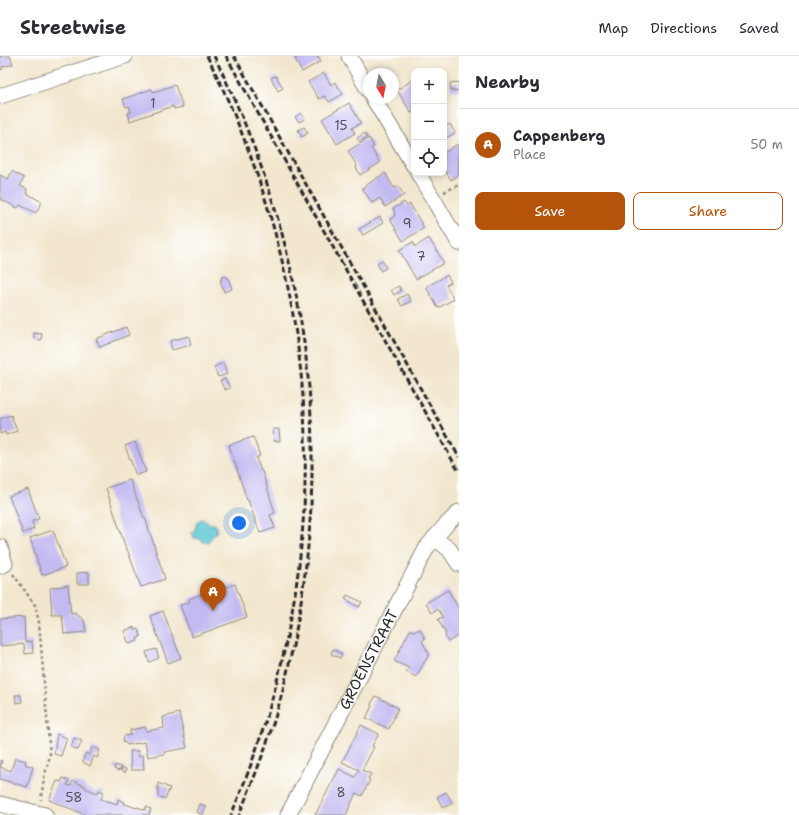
<!DOCTYPE html>
<html lang="en">
<head>
<meta charset="utf-8">
<style>
  body { margin:0; font-family:"Shantell Sans",sans-serif; background:#f7f7f7; color:#2b2b33 }
  .controls { position:absolute; right:12px; top:12px; display:grid; overflow:hidden; border-radius:8px; box-shadow:0 2px 6px #0003 }
  .controls button { width:36px; height:36px; display:grid; place-items:center; padding:0; border:0; border-bottom:1px solid #e1e1e2; background:#fff; color:#2b2b33; font:20px sans-serif }
  .compass { position:absolute; left:363px; top:12px; width:36px; height:36px; border-radius:50%; background:#fff; box-shadow:0 2px 6px #0003; rotate:170deg }
  .you { position:absolute; left:239px; top:467px; width:14px; height:14px; margin:-10px; border:3px solid #fff; border-radius:50%; background:#1a73e8; box-shadow:0 0 0 6px #1a73e833 }
  .badge { display:grid; place-items:center; width:26px; height:26px; border-radius:50%; background:#b45309; color:#fff; font-size:13px; font-weight:700 }
  .pin { position:absolute; translate:-50% -33px; filter:drop-shadow(0 1px 2px #0008) }
  .pin::after { content:''; position:absolute; top:21px; width:14px; height:12px; background:inherit; clip-path:polygon(0 0,100% 0,50% 100%) }
  .list { margin:0; padding:0; list-style:none }
  h2 { display:flex; justify-content:space-between; align-items:center; height:52px; margin:0; padding:0 16px; font-size:17px }
  h2 small { font-size:13px; font-weight:400; color:#7c7c81 }
  .list li { display:grid; grid-template-columns:26px 1fr auto; gap:12px; align-items:center; box-sizing:border-box; height:72px; padding:0 16px; border-top:1px solid #e1e1e2 }
  .list b { display:block; font-size:15px; white-space:nowrap }
  .list p { margin:0; font-size:13px; white-space:nowrap; color:#7c7c81 }
  .list em { font-size:13px; font-style:normal; color:#7c7c81 }
  .actions { display:flex; gap:8px; padding:12px 16px }
  .actions a { flex:1; padding:9px 0; border:1px solid #b45309; border-radius:8px; text-align:center; font-size:14px; color:#b45309 }
  .actions .main { background:#b45309; color:#fff }
  .icon { flex:none; width:22px; height:22px; fill:none; stroke:currentColor; stroke-width:2; stroke-linecap:round; stroke-linejoin:round }
  .map { position:relative; flex:none; width:459px; height:759px; overflow:hidden }
  header { display:flex; align-items:center; gap:24px; box-sizing:border-box; height:56px; padding:0 20px; background:#fff; border-bottom:1px solid #e1e1e2 }
  header strong { font-size:19px }
  nav { display:flex; gap:22px; margin-inline-start:auto; font-size:14px }
  main { display:flex }
  aside { flex:1; background:#fff }
  .map>svg:first-child { display:block }
  .water { fill:#5dc8d6; stroke:#447a80 }
  .building { fill:#c3baf1 }
  .lines { fill:none; stroke-linecap:round; stroke-linejoin:round }
  .street-casing { stroke:#8e897c; stroke-width:17 }
  .path { stroke:#8e897c; stroke-width:2.5; stroke-dasharray:3 3; stroke-linecap:butt }
  .street { stroke:#fff; stroke-width:15 }
  .rail { stroke:#2b2b2b; stroke-width:3; stroke-dasharray:6 3; stroke-linecap:butt }
  .labels { text-anchor:middle; dominant-baseline:central; stroke-width:3; stroke-linejoin:round; paint-order:stroke }
  .number-label { font-size:13px; fill:#514f5c }
  .street-label { font-size:15px; fill:#2b2b2b; stroke:#fff }
</style>
</head>
<body>
<header>
<strong>Streetwise</strong>
<nav><a>Map</a><a>Directions</a><a>Saved</a></nav>
</header>
<main>
<div class="map">
<svg width="459" height="759" viewBox="0 0 459 759">
  <rect width="100%" height="100%" fill="#fff"/>
  <filter id="ink" filterUnits="userSpaceOnUse"><feTurbulence type="fractalNoise" baseFrequency=".025" numOctaves="2"/><feDisplacementMap in="SourceGraphic" scale="8" xChannelSelector="R" yChannelSelector="G"/><feConvolveMatrix kernelMatrix="1 2 1 2 8 2 1 2 1" color-interpolation-filters="sRGB"/></filter>
  <filter id="wash" filterUnits="userSpaceOnUse"><feTurbulence type="fractalNoise" baseFrequency=".012" numOctaves="4" result="noise"/><feDisplacementMap in="SourceGraphic" scale="16" xChannelSelector="R" yChannelSelector="G"/><feGaussianBlur stdDeviation="0.9" result="paint"/><feColorMatrix in="noise" values="0 0 0 0 0 0 0 0 0 0 0 0 0 0 0 0 0 1.4 0 .05"/><feComposite in="paint" operator="in"/></filter>
  <g filter="url(#wash)">
    <rect width="100%" height="100%" fill="#f2e7ce"/>
    <path class="water" d="M 201,463 L 206,465 L 209,468 L 214,468 L 216,470 L 217,475 L 208,486 L 203,486 L 201,483 L 194,482 L 192,476 L 195,473 L 197,466 Z"/>
    <g id="blocks">
      <path class="building" d="M 0,0 L 10,0 L 13,8 L 2,11 L 3,13 L 0,14 Z
        M 296,0 L 318,0 L 321,5 L 302,16 L 295,3 L 297,2 Z
        M 324,17 L 331,29 L 335,26 L 343,38 L 329,46 L 325,40 L 319,43 L 308,26 Z
        M 276,20 L 283,32 L 278,35 L 271,22 Z
        M 414,23 L 414,55 L 411,57 L 397,34 Z
        M 458,26 L 459,34 L 451,35 L 450,27 Z
        M 175,29 L 183,51 L 174,53 L 173,50 L 130,65 L 128,57 L 131,56 L 129,50 L 126,51 L 123,43 L 152,33 L 153,36 Z
        M 349,47 L 361,67 L 352,72 L 355,77 L 337,88 L 322,63 Z
        M 301,57 L 305,63 L 299,66 L 295,61 Z
        M 444,65 L 447,70 L 450,68 L 455,77 L 444,83 Z
        M 304,71 L 308,77 L 302,81 L 298,74 Z
        M 365,77 L 367,81 L 360,86 L 357,82 Z
        M 369,82 L 374,91 L 371,92 L 380,107 L 360,119 L 356,111 L 357,110 L 348,95 Z
        M 458,88 L 459,119 L 451,124 L 444,113 L 444,97 Z
        M 12,115 L 24,122 L 20,130 L 27,133 L 26,137 L 42,146 L 36,157 L 20,149 L 18,152 L 0,143 L 0,119 L 8,123 Z
        M 385,117 L 394,132 L 398,130 L 404,139 L 385,151 L 380,142 L 372,147 L 362,132 Z
        M 404,146 L 407,150 L 410,148 L 424,172 L 403,185 L 390,163 L 395,160 L 394,158 L 395,157 L 393,153 Z
        M 380,161 L 383,167 L 363,179 L 359,173 Z
        M 429,182 L 444,207 L 416,223 L 399,194 L 413,186 L 415,191 Z
        M 382,204 L 386,212 L 381,215 L 377,207 Z
        M 447,219 L 451,226 L 446,229 L 454,243 L 438,252 L 426,231 Z
        M 226,220 L 226,222 L 228,222 L 232,233 L 224,236 L 220,224 L 222,224 L 221,221 Z
        M 399,230 L 401,235 L 394,239 L 391,234 Z
        M 407,238 L 411,245 L 402,250 L 398,243 Z
        M 126,271 L 129,279 L 100,291 L 96,283 Z
        M 34,277 L 42,278 L 41,284 L 34,283 Z
        M 189,280 L 191,289 L 172,294 L 170,285 Z
        M 223,307 L 227,318 L 218,321 L 214,311 Z
        M 225,323 L 230,332 L 225,334 L 220,325 Z
        M 11,359 L 17,375 L 6,379 L 5,376 L 0,378 L 0,363 Z
        M 273,373 L 279,373 L 280,385 L 274,385 Z
        M 253,381 L 260,400 L 256,402 L 261,415 L 262,415 L 275,457 L 270,459 L 275,472 L 260,477 L 248,444 L 247,444 L 229,389 Z
        M 135,386 L 146,416 L 136,419 L 125,390 Z
        M 130,424 L 144,462 L 145,462 L 165,523 L 141,531 L 127,493 L 126,493 L 106,432 Z
        M 28,433 L 39,463 L 32,465 L 34,473 L 23,477 L 9,440 Z
        M 53,474 L 66,511 L 42,519 L 30,482 Z
        M 89,516 L 89,528 L 77,528 L 77,517 Z
        M 235,528 L 247,561 L 192,581 L 180,549 L 190,546 L 189,543 L 215,533 L 216,535 Z
        M 68,529 L 71,558 L 75,557 L 84,564 L 86,576 L 64,578 L 62,559 L 52,559 L 50,532 Z
        M 448,534 L 459,553 L 459,579 L 448,586 L 445,580 L 446,578 L 438,563 L 443,561 L 438,553 L 432,557 L 426,547 Z
        M 347,539 L 362,546 L 359,551 L 345,543 Z
        M 163,555 L 181,602 L 168,607 L 150,560 Z
        M 24,561 L 25,586 L 32,585 L 33,597 L 25,598 L 24,588 L 0,590 L 0,563 Z
        M 134,571 L 135,574 L 138,573 L 141,581 L 137,582 L 138,585 L 129,588 L 124,575 Z
        M 420,573 L 425,583 L 422,585 L 429,598 L 416,621 L 406,616 L 409,612 L 394,605 L 410,574 L 415,575 Z
        M 156,593 L 159,602 L 149,606 L 146,596 Z
        M 333,593 L 342,598 L 340,602 L 331,598 Z
        M 15,639 L 21,639 L 22,646 L 16,647 Z
        M 376,640 L 398,652 L 389,673 L 366,662 L 372,650 L 371,650 L 372,646 Z
        M 179,657 L 187,692 L 164,696 L 165,698 L 148,701 L 145,686 L 127,689 L 123,685 L 124,680 L 131,679 L 130,674 L 145,671 L 146,675 L 164,672 L 163,661 Z
        M 361,669 L 379,678 L 372,690 L 374,691 L 362,714 L 371,718 L 368,723 L 370,724 L 362,740 L 356,737 L 346,759 L 315,759 L 339,713 L 355,721 L 359,714 L 342,706 Z
        M 57,678 L 67,682 L 61,700 L 54,698 Z
        M 74,682 L 82,685 L 78,694 L 71,691 Z
        M 92,691 L 100,694 L 97,702 L 94,700 L 90,710 L 83,706 L 84,702 L 83,702 L 86,697 L 90,699 Z
        M 130,695 L 138,695 L 138,700 L 143,700 L 144,714 L 131,714 Z
        M 15,702 L 26,705 L 25,708 L 33,711 L 27,731 L 0,723 L 0,704 L 2,705 L 0,711 L 11,715 Z
        M 115,709 L 121,711 L 119,715 L 114,713 Z
        M 122,712 L 126,713 L 125,717 L 121,715 Z
        M 63,722 L 69,725 L 67,729 L 71,730 L 73,725 L 85,730 L 85,732 L 97,737 L 99,734 L 104,736 L 101,743 L 109,746 L 109,745 L 117,748 L 118,743 L 124,746 L 123,747 L 136,752 L 137,751 L 145,754 L 146,751 L 151,753 L 149,759 L 86,759 L 49,744 L 57,725 L 61,726 Z
        M 158,727 L 170,732 L 165,743 L 158,740 Z
        M 446,736 L 453,747 L 443,752 L 437,741 Z
        M 200,748 L 206,750 L 202,759 L 197,756 Z"/>
    </g>
  </g>
  <g filter="url(#ink)">
    <use href="#blocks" fill-opacity="0" stroke="#8e897c" stroke-width="1"/>
    <g class="lines">
      <g class="street-casing">
        <g id="street">
          <path d="M 349,0 L 369,35"/>
          <path d="M 0,40 L 125,0"/>
          <path d="M 373,42 L 414,110"/>
          <path d="M 418,117 L 459,187"/>
          <path d="M 434,482 L 449,493 L 459,508"/>
          <path d="M 0,491 L 5,508 L 0,510"/>
          <path d="M 0,748 L 45,759"/>
          <path id="s1" d="M 288,759 L 427,491 L 445,470 L 459,456"/>
        </g>
      </g>
      <path class="path" d="M 444,136 L 459,129
        M 13,518 L 35,549 L 39,566 L 50,699 L 44,722 L 41,744"/>
      <use href="#street" class="street"/>
      <path class="rail" d="M 207,0 C 329,242 338,509 231,759
        M 214,0 C 312,196 337,404 287,617 C 276,666 258,713 239,759
        M 226,0 L 459,416
        M 234,0 L 459,401"/>
    </g>
  </g>
  <g class="labels">
    <g class="number-label">
      <text x="153" y="47">1</text>
      <text x="341" y="69">15</text>
      <text x="407" y="167">9</text>
      <text x="421" y="200">7</text>
      <text x="341" y="736">8</text>
      <text x="74" y="741">58</text>
    </g>
    <g class="street-label">
      <text stroke="none"><textPath href="#s1" startOffset="175">GROENSTRAAT</textPath></text>
    </g>
  </g>
</svg>
<div class="controls">
<button>+</button>
<button>−</button>
<button><svg class="icon" aria-label="locate" viewBox="0 0 24 24"><circle cx="12" cy="12" r="6"/><path d="M12 2v4M12 18v4M2 12h4M18 12h4"/></svg></button>
</div>
<svg class="compass" viewBox="-18 -18 36 36"><path d="M0-13l5 13h-10z" fill="#e53935"/><path d="M0 13l5-13h-10z" fill="#7c7c81"/></svg>
<div class="you"></div>
<div class="pin badge" style="left:213px;top:555px">A</div>
</div>
<aside>
<h2>Nearby<small></small></h2>
<ul class="list">
<li><span class="badge">A</span><div><b>Cappenberg</b><p>Place</p></div><em>50 m</em></li>
</ul>
<div class="actions"><a class="main">Save</a><a>Share</a></div>
</aside>
</main>
</body>
</html>
